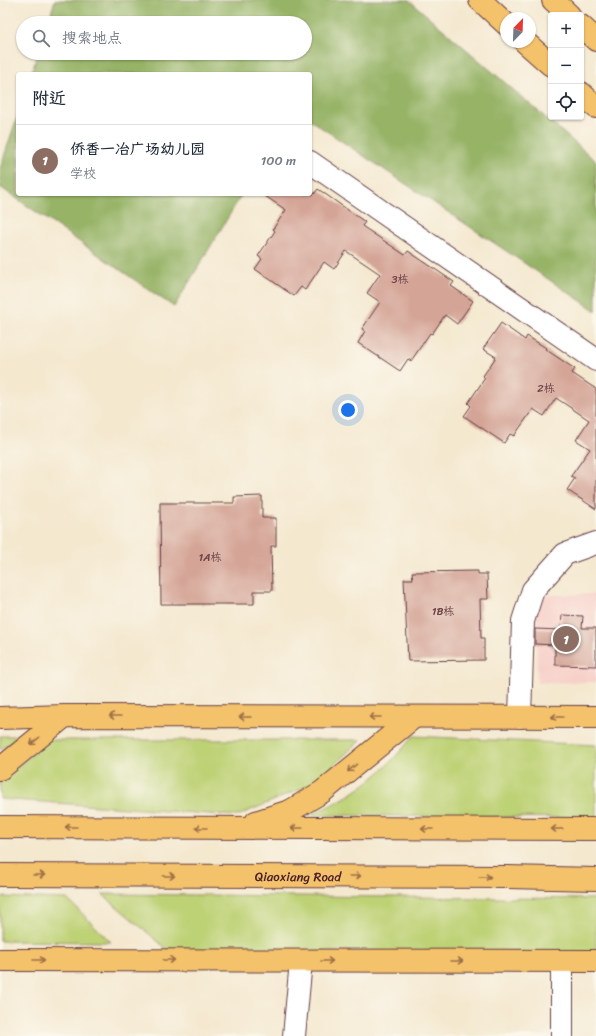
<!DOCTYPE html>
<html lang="zh">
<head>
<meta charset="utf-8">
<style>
  body { margin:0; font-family:Sriracha,"LXGW WenKai TC",sans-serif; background:#f2f2f3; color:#1f2937 }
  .controls { position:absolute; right:12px; top:12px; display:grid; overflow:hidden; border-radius:4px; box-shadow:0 1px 3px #0004 }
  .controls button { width:36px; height:36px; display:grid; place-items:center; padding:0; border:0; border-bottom:1px solid #e0e1e3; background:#fff; color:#1f2937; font:20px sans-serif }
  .compass { position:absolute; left:500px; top:12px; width:36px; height:36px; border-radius:50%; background:#fff; box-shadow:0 1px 3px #0004; rotate:23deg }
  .you { position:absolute; left:348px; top:410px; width:14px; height:14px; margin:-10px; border:3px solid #fff; border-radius:50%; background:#1a73e8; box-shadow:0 0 0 6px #1a73e833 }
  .badge { display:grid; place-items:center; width:26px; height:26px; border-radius:50%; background:#1a73e8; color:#fff; font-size:13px; font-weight:700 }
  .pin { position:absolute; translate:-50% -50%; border:2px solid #fff; box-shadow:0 1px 4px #0006 }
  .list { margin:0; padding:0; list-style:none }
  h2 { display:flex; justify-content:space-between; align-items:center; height:52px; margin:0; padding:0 16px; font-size:17px }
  h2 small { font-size:13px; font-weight:400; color:#747a83 }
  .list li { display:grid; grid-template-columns:26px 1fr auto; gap:12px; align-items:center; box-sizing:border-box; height:72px; padding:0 16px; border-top:1px solid #e0e1e3 }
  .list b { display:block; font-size:15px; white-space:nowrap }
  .list p { margin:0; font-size:13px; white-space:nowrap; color:#747a83 }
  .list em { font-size:13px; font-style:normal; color:#747a83 }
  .icon { flex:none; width:22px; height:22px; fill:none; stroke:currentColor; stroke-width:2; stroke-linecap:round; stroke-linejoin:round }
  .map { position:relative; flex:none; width:596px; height:1036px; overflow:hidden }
  .search { position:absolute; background:#fff; box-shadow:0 1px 3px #0004; left:16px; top:16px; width:296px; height:44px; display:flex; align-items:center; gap:10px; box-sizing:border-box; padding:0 14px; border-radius:22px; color:#747a83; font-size:15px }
  .panel { position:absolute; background:#fff; box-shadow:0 1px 3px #0004; left:16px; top:72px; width:296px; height:124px; border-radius:4px }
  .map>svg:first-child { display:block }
  .built { fill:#f7d0c9 }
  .green { fill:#bdd175; stroke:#847850 }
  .forest { fill:#96b366; stroke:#706948 }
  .building { fill:#d4a496 }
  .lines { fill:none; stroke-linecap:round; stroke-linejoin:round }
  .minor-casing { stroke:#643d44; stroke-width:24 }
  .major-casing { stroke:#643d44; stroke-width:24 }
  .highway-casing { stroke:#643d44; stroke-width:24 }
  .minor { stroke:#fff; stroke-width:22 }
  .major { stroke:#f4c26a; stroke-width:22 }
  .highway { stroke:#f4c26a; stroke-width:22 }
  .oneway { stroke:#9f704a }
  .labels { text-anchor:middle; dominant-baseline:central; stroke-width:4; stroke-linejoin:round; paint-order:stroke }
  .number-label { font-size:11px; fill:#6c4046 }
  .street-label { font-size:13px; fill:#4a1f2b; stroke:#fbf7ec }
</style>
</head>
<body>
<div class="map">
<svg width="596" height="1036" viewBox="0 0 596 1036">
  <rect width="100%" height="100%" fill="#fbf7ec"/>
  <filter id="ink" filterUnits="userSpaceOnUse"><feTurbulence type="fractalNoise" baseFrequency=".025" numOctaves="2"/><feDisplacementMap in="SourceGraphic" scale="8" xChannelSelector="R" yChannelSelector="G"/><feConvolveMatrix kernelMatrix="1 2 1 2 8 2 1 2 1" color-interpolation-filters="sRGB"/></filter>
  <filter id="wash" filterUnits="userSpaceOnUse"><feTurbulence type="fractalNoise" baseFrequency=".012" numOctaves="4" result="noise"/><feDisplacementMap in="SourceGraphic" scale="16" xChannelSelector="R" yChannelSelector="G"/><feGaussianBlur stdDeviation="0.9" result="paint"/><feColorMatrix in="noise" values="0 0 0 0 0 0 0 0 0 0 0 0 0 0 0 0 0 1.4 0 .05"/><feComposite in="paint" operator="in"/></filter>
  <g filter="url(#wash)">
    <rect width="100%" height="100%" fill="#f4e8cf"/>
    <path class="built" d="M 596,594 L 596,682 L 537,683 L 536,595 Z"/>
    <path class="green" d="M 0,736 L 19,736 L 0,750 Z
      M 413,736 L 596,745 L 596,818 L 309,815 C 355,796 382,775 413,736 Z
      M 50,740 L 361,740 L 313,784 L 237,816 L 0,799 L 0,781 Z
      M 102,894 L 596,899 L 596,954 L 168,950 Z
      M 0,897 L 67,899 L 111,942 L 0,941 Z"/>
    <path class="forest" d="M 55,0 L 409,0 L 596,161 L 596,311 L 310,120 L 310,74 L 31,74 L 38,53 L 305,53 L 305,23 L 48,23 Z
      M 18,114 L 18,194 L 242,194 L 174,307 L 0,187 L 0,169 Z"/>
    <g id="blocks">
      <path class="building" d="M 318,189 L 365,222 L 362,226 L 405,255 L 408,251 L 454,282 L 451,286 L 473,301 L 457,324 L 445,315 L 432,334 L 430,333 L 411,361 L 408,359 L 400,371 L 358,343 L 365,331 L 362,329 L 380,302 L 367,293 L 380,274 L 346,251 L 334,269 L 324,262 L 305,290 L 301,287 L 294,296 L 255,269 L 262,259 L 258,256 L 275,231 L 273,229 L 286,210 L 262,194 L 314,194 Z
        M 501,323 L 525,340 L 527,336 L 546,348 L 545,349 L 575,369 L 572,373 L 596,389 L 596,509 L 567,490 L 575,478 L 571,476 L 590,449 L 576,440 L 589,420 L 556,398 L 544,416 L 533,409 L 514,436 L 510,434 L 504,443 L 464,416 L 471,406 L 468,403 L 485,378 L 483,376 L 496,357 L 483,349 Z
        M 262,496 L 262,518 L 276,518 L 276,546 L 271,546 L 272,591 L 254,591 L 254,604 L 161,604 L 160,503 L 234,503 L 234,497 Z
        M 478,571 L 478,574 L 487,574 L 488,599 L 480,599 L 481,638 L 484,638 L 484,660 L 408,661 L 404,579 L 413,579 L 412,572 Z
        M 562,615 L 583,616 L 582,628 L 596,628 L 596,666 L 555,665 L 555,645 L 535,644 L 535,629 L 561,630 Z"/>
    </g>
  </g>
  <g filter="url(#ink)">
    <use href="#blocks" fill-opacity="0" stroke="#643d44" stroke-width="1"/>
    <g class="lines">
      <g class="minor-casing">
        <path id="minor" d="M 310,162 L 596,360
          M 520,717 L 523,621 L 533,590 L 565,554 L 596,543
          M 562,961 L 562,1036
          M 294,1036 L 301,961"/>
      </g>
      <g class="major-casing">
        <g id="major">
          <path d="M 0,718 L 65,716 L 596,717"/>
          <path d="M 0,769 L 65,716"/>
          <path d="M 256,822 L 290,811 L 322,792 L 414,717"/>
          <path d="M 0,827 L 596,829"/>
          <path id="s1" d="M 0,875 L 508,877 L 596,879"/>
          <path d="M 0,960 L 596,961"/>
        </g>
      </g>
      <g class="highway-casing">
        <path id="highway" d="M 480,0 L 506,24
          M 553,0 L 569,15
          M 581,26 L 596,40
          M 525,42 L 551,65
          M 581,93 L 596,107"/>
      </g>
      <use href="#minor" class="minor"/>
      <use href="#major" class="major"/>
      <use href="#highway" class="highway"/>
    </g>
    <defs><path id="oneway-shaft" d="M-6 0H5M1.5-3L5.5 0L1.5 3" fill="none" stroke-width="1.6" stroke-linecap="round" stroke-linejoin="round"/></defs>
    <g class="oneway">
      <use href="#oneway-shaft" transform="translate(115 716) rotate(-180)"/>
      <use href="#oneway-shaft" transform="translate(245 717) rotate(-180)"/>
      <use href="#oneway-shaft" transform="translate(375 717) rotate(-180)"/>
      <use href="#oneway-shaft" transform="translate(557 717) rotate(-180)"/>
      <use href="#oneway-shaft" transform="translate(35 741) rotate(141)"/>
      <use href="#oneway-shaft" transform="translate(352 768) rotate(141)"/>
      <use href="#oneway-shaft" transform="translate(71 827) rotate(-180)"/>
      <use href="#oneway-shaft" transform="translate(201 828) rotate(-180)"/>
      <use href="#oneway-shaft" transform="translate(297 828) rotate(-180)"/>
      <use href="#oneway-shaft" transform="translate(427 829) rotate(-180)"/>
      <use href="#oneway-shaft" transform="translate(557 829) rotate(-180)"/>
      <use href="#oneway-shaft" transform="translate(39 875)"/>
      <use href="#oneway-shaft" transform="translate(169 876)"/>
      <use href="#oneway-shaft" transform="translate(355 876)"/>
      <use href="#oneway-shaft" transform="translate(485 877)"/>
      <use href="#oneway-shaft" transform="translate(39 960)"/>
      <use href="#oneway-shaft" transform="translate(169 960)"/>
      <use href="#oneway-shaft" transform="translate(327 961)"/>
      <use href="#oneway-shaft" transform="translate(457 961)"/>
    </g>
  </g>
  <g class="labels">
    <g class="number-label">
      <text x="400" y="279">3栋</text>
      <text x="546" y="388">2栋</text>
      <text x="210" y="557">1A栋</text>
      <text x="443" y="611">1B栋</text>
    </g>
    <g class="street-label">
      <text stroke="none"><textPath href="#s1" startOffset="298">Qiaoxiang Road</textPath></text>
    </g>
  </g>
</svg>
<div class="controls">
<button>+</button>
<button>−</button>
<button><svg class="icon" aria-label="locate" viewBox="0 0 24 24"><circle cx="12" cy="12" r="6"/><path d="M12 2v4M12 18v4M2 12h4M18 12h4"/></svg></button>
</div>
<svg class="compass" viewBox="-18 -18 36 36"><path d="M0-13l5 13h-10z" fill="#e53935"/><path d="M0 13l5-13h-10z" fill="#747a83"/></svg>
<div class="you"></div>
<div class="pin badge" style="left:566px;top:639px;background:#8d6e63">1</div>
<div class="search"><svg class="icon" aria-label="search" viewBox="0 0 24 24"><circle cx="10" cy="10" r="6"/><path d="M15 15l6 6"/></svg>搜索地点</div>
<section class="panel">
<h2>附近<small></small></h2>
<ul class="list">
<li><span class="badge" style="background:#8d6e63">1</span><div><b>侨香一冶广场幼儿园</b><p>学校</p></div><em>100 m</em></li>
</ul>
</section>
</div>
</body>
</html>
